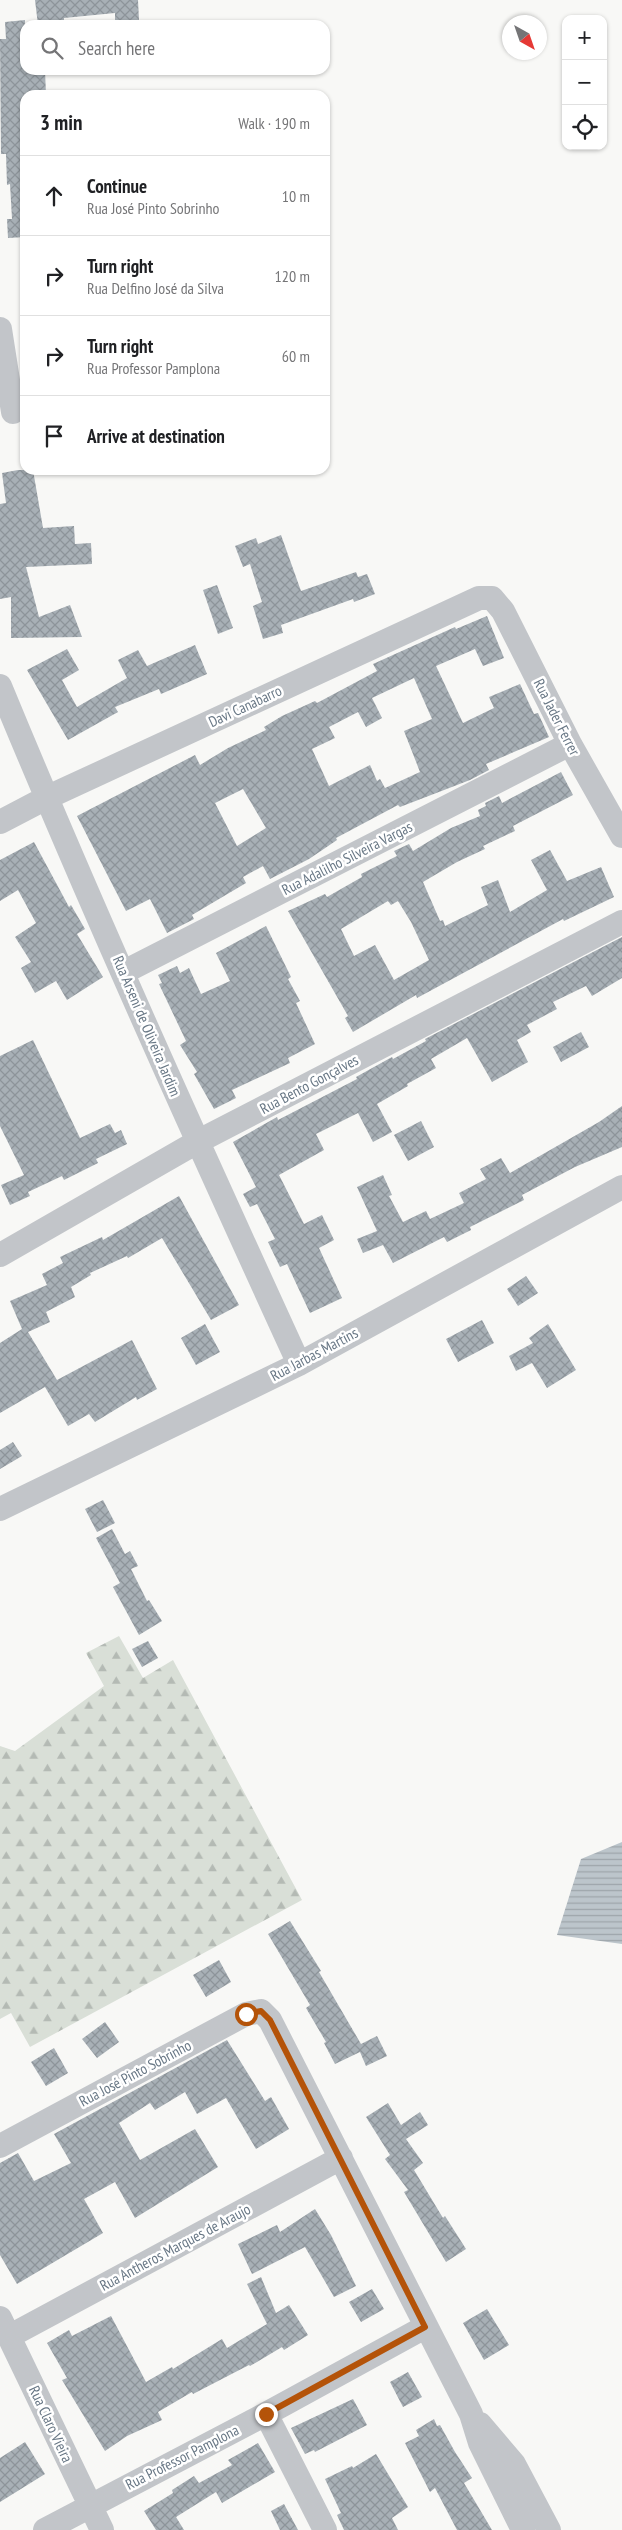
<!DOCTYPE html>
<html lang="en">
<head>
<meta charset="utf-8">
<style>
  body { margin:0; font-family:"PT Sans Narrow",sans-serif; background:#f2f2f2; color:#202124 }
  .controls { position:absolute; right:15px; top:15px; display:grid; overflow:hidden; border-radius:10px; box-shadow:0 1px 4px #0004 }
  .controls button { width:45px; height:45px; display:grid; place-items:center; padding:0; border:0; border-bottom:1px solid #e0e0e0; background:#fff; color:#202124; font:25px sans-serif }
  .compass { position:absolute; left:502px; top:15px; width:45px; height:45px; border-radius:50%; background:#fff; box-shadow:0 1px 4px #0004; rotate:140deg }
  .stop { position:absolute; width:15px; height:15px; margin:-11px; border:4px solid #b45309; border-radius:50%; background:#fff }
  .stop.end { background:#b45309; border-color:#fff; box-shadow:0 1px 5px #0008 }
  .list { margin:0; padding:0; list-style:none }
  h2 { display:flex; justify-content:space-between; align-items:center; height:65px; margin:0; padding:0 20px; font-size:21px }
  h2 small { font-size:16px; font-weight:400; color:#757577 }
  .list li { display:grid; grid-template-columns:32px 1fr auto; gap:15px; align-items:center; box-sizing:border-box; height:80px; padding:0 20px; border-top:1px solid #e0e0e0 }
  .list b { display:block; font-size:19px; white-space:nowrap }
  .list p { margin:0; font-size:16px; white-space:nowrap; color:#757577 }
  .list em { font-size:16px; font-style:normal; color:#757577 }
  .icon { flex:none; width:28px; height:28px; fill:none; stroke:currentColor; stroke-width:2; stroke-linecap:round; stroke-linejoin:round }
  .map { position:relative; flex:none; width:622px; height:2530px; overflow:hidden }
  .search { position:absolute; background:#fff; box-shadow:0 1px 4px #0004; left:20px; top:20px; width:310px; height:55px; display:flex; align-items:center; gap:12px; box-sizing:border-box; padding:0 18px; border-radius:15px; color:#757577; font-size:19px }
  .panel { position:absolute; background:#fff; box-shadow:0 1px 4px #0004; left:20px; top:90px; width:310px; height:385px; border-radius:15px }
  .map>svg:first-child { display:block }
  .forest { fill:url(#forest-firs) }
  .water { fill:url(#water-rules) }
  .building { fill:url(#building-cross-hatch); fill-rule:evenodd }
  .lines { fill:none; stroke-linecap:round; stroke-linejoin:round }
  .street { stroke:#c2c5c9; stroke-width:24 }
  .route { stroke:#b45309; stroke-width:6 }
  .labels { text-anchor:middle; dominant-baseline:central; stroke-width:5; stroke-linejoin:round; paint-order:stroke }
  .street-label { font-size:15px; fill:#687785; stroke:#fff }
</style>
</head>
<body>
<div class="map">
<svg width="622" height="2530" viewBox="0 0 622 2530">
  <defs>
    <pattern id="forest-firs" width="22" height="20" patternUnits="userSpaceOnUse" patternTransform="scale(1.25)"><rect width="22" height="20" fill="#d9dfd7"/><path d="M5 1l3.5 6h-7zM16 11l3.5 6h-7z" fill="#b4bab4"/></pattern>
    <pattern id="water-rules" width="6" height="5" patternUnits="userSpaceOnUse" patternTransform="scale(1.25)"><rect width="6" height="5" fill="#bcc5cb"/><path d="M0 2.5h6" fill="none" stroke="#9da5aa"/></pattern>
    <pattern id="building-cross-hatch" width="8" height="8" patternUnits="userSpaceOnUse" patternTransform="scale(1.25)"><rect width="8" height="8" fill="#a8b0b6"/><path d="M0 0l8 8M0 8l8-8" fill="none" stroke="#8d949a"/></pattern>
  </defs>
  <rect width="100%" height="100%" fill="#f8f8f6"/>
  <path class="forest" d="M 119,1636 L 143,1678 L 173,1660 L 302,1900 L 30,2047 L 11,2013 L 0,2019 L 0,1746 L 15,1751 L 104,1686 L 86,1653 Z"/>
  <path class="water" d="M 622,1842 L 622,1944 L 557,1935 L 581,1859 Z"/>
  <path class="building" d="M 35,0 L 138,0 L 139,20 L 115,21 L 115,13 L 64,18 L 64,25 L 38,25 Z
    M 25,20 L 25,70 L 45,70 L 46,95 L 25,95 L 25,237 L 8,238 L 7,219 L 12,219 L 10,184 L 7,185 L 6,154 L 1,154 L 0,39 L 6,39 L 5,22 Z
    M 18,470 L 33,470 L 43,528 L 74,526 L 75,544 L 91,543 L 92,564 L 26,567 L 39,617 L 70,605 L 82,637 L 11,638 L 11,597 L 0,599 L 0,504 L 6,503 L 2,473 Z
    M 281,535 L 301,591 L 356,572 L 358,577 L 367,574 L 375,594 L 354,602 L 353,599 L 281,625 L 283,633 L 263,639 L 253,606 L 262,602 L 250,564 L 243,567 L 235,546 L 256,538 L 258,544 Z
    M 217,585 L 233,628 L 218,634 L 203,590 Z
    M 487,616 L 504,658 L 483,666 L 475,649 L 436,666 L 463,723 L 494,708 L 489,697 L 520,684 L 534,714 L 538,713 L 549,737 L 486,764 L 489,770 L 470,780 L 400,807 L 398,805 L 336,838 L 337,840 L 309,859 L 270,879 L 263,866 L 243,877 L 246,883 L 192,915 L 194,919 L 167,933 L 150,899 L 126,911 L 77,816 L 195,755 L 200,765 L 228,748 L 266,730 L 264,727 L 282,716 L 315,701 L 317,703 L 377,671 L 373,664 L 455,627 L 456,629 ZM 414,678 L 432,719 L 404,731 L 420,772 L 385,788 L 380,779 L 377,781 L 370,765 L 329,786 L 312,749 L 335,738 L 329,727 L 358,712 L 366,727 L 382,718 L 372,698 ZM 243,789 L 266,828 L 237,846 L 215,803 Z
    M 195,645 L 207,674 L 161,694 L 159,689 L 115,707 L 118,712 L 68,740 L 27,670 L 67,649 L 79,670 L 62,680 L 77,707 L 127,678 L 118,660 L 138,650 L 147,666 Z
    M 561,772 L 573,795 L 513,826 L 515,831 L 483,846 L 485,849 L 457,862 L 423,882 L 440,921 L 443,920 L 445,926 L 488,905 L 481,887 L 498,880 L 510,912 L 547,890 L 531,860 L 550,850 L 567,881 L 601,867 L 614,897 L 564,921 L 563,919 L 417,998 L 416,995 L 353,1032 L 345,1018 L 348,1016 L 288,911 L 325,894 L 327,897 L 362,877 L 361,874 L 397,856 L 394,851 L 409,844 L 413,851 L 451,828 L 480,816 L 478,810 L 486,806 L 485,803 L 499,796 L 502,803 ZM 388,901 L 391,905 L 398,901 L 411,922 L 429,960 L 394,980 L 375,945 L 354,956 L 341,929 Z
    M 34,842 L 69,907 L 71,905 L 85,929 L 77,934 L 103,977 L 67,1000 L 56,981 L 35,993 L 21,968 L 31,962 L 15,937 L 36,923 L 18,890 L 0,901 L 0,860 Z
    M 266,926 L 291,977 L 288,979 L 300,1001 L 296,1003 L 315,1044 L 288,1058 L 290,1063 L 232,1090 L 236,1098 L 214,1109 L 194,1074 L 197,1072 L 180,1045 L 186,1041 L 159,984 L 162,983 L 158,975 L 177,966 L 180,973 L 189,968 L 201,994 L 230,981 L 216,953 Z
    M 622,937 L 622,978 L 592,996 L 586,986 L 553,1002 L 557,1009 L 527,1025 L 531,1032 L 517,1040 L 528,1062 L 492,1082 L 467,1038 L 431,1059 L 436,1068 L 407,1084 L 408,1086 L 377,1104 L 392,1132 L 373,1142 L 358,1113 L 316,1134 L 324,1150 L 279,1175 L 304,1224 L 322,1215 L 334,1240 L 319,1248 L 342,1298 L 310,1313 L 287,1264 L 280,1267 L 268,1242 L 275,1239 L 257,1204 L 250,1207 L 243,1194 L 256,1187 L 233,1142 L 277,1117 L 278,1120 L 357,1079 L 356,1077 L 392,1057 L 393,1059 L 426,1041 L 425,1039 Z
    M 581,1032 L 589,1047 L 561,1062 L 553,1047 Z
    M 33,1040 L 80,1138 L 110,1124 L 115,1133 L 121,1130 L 127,1144 L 96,1159 L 98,1163 L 64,1180 L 62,1176 L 28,1192 L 30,1196 L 10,1205 L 1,1185 L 24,1175 L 0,1126 L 0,1056 Z
    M 622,1106 L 622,1147 L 575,1167 L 522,1195 L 524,1200 L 470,1227 L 471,1230 L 447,1242 L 444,1237 L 393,1263 L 383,1245 L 363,1253 L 357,1239 L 377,1231 L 357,1187 L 383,1175 L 392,1195 L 389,1196 L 403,1222 L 426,1211 L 430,1219 L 464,1203 L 459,1193 L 486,1179 L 480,1169 L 501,1158 L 510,1173 L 599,1122 Z
    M 421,1121 L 434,1147 L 408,1161 L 394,1135 Z
    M 179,1196 L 239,1305 L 211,1320 L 162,1238 L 128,1258 L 127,1256 L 90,1273 L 91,1275 L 71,1287 L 75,1297 L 46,1312 L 50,1322 L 28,1332 L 57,1380 L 132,1340 L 157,1389 L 137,1400 L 136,1397 L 95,1422 L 89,1414 L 68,1426 L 45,1387 L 0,1413 L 0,1343 L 22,1329 L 10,1301 L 47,1285 L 42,1274 L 63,1263 L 60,1257 L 102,1237 L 103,1240 Z
    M 526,1276 L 538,1293 L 518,1306 L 507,1289 Z
    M 482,1320 L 494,1343 L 458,1362 L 446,1339 Z
    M 205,1324 L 220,1352 L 196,1365 L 181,1338 Z
    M 548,1324 L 576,1370 L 547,1388 L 532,1363 L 516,1371 L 509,1356 L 533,1343 L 529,1338 Z
    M 13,1442 L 22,1456 L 0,1469 L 0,1450 Z
    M 103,1500 L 115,1523 L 97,1532 L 85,1509 Z
    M 112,1529 L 125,1554 L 130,1551 L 138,1566 L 131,1569 L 147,1601 L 149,1600 L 162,1621 L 139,1635 L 113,1587 L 120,1583 L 96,1538 Z
    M 148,1641 L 158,1658 L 142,1667 L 132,1649 Z
    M 290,1921 L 321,1971 L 319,1972 L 361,2044 L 377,2036 L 387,2056 L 366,2066 L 360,2052 L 335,2064 L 324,2043 L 326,2042 L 306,2008 L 310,2005 L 268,1934 Z
    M 219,1960 L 231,1982 L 206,1997 L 193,1975 Z
    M 105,2022 L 119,2042 L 97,2058 L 82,2039 Z
    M 227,2040 L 265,2101 L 271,2097 L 289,2129 L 256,2149 L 226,2098 L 197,2114 L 185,2092 L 155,2110 L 150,2103 L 119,2123 L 140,2160 L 195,2129 L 218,2167 L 135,2218 L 115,2182 L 84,2199 L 103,2233 L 17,2284 L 0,2255 L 0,2163 L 18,2153 L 34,2181 L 71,2163 L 54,2134 Z
    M 54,2048 L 68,2073 L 46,2086 L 31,2062 Z
    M 388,2103 L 401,2125 L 420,2112 L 428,2125 L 406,2139 L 423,2163 L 414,2170 L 443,2218 L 445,2216 L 466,2249 L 446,2262 L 404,2192 L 408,2190 L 385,2159 L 390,2155 L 366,2117 Z
    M 315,2209 L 331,2235 L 356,2286 L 334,2297 L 305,2247 L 252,2274 L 238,2244 L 277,2225 L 280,2232 Z
    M 261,2277 L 276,2313 L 289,2305 L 308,2335 L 284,2350 L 282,2347 L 250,2366 L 249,2365 L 193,2394 L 192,2392 L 158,2412 L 162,2420 L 127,2436 L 105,2451 L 62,2380 L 67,2378 L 47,2343 L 69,2330 L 72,2336 L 111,2316 L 146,2382 L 172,2367 L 173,2369 L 222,2339 L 227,2348 L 267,2324 L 247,2284 Z
    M 372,2289 L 384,2309 L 361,2322 L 349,2302 Z
    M 487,2309 L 509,2345 L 484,2360 L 463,2323 Z
    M 408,2372 L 422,2397 L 403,2407 L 390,2382 Z
    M 353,2399 L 367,2425 L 315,2452 L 314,2450 L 305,2454 L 291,2428 Z
    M 434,2419 L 437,2426 L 440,2425 L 455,2452 L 472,2478 L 464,2483 L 492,2530 L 457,2530 L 435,2488 L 430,2492 L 405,2443 L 419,2436 L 416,2430 Z
    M 25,2442 L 45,2474 L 0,2502 L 0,2458 Z
    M 258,2443 L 275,2472 L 222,2503 L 216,2492 L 176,2517 L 184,2530 L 156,2530 L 144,2511 L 173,2493 L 172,2490 L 194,2476 L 199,2483 L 232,2465 L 228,2460 Z
    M 376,2454 L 408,2507 L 392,2518 L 398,2530 L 344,2530 L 337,2515 L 341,2513 L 325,2479 L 352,2466 L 353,2468 Z
    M 284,2504 L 298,2530 L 280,2530 L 271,2511 Z"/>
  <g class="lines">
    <path class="street" d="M 0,329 L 13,412
      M 0,686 C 94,914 196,1139 299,1364
      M 0,822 L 46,798 L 479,598 L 492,598 L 503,611 L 570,744 L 622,836
      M 124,972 L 570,744
      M 0,1255 L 197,1142 L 622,922
      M 0,1509 L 299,1364 L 622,1187
      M 0,2146 L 246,2014 L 261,2011 L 270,2020 L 471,2414 L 480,2443 L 523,2530
      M 0,2318 L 102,2530
      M 10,2336 L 341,2158
      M 266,2414 L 325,2530
      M 480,2424 L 514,2464 L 549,2530
      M 45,2530 L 266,2414 L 425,2327"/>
  </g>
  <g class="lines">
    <path class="route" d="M 246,2014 L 261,2011 L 270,2020 L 425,2327 L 266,2414"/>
  </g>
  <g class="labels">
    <g class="street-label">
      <text transform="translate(245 706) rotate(-25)">Davi Canabarro</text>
      <text transform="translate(557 717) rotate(63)">Rua Jader Ferrer</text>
      <text transform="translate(347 858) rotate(-27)">Rua Adalilho Silveira Vargas</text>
      <text transform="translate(147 1026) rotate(67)">Rua Arseni de Oliveira Jardim</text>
      <text transform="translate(309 1084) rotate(-28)">Rua Bento Gonçalves</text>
      <text transform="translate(314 1354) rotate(-28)">Rua Jarbas Martins</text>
      <text transform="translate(135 2073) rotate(-28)">Rua José Pinto Sobrinho</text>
      <text transform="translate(175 2247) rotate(-28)">Rua Antheros Marques de Araujo</text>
      <text transform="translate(51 2424) rotate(65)">Rua Claro Vieira</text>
      <text transform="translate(182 2457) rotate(-27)">Rua Professor Pamplona</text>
    </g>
  </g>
</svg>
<div class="controls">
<button>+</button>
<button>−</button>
<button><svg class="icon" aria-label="locate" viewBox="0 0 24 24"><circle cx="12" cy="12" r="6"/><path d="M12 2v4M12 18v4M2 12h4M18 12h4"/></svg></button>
</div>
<svg class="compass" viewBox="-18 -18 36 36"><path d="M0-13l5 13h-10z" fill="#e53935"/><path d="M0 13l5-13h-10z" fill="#757577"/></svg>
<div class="stop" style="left:246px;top:2014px"></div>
<div class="stop end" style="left:266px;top:2414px"></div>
<div class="search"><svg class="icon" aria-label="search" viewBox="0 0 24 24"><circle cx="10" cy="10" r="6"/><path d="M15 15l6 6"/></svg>Search here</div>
<section class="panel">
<h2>3 min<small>Walk · 190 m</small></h2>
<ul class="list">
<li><svg class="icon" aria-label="ahead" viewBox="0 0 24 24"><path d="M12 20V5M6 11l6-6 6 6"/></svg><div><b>Continue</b><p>Rua José Pinto Sobrinho</p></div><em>10 m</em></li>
<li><svg class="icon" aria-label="right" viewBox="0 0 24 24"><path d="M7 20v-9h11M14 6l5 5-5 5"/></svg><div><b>Turn right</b><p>Rua Delfino José da Silva</p></div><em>120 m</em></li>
<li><svg class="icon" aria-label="right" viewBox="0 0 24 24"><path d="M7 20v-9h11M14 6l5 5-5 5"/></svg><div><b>Turn right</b><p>Rua Professor Pamplona</p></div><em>60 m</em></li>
<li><svg class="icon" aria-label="arrive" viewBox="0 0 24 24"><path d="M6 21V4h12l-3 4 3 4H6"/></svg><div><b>Arrive at destination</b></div></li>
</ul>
</section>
</div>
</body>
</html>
